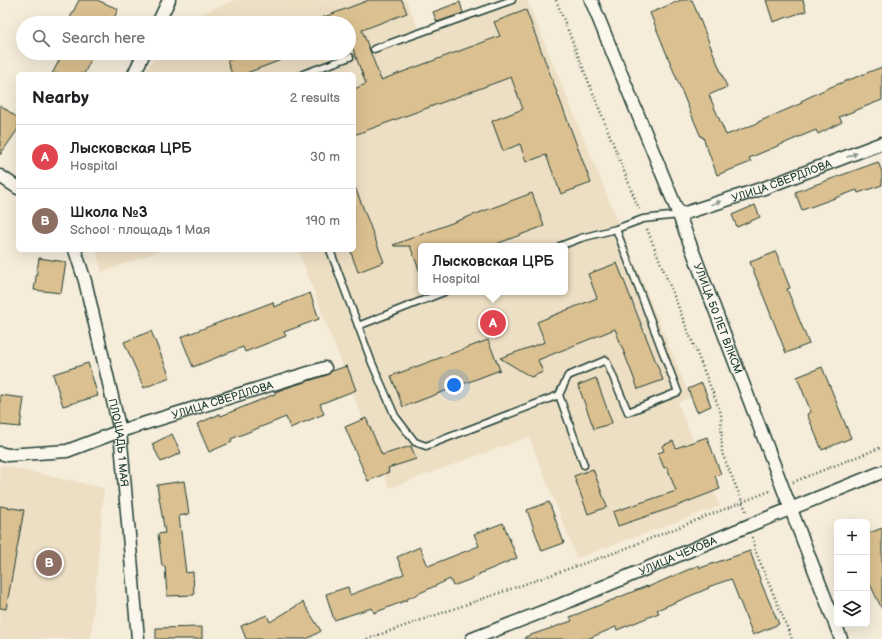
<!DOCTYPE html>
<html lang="en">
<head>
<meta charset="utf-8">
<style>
  body { margin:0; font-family:"Balsamiq Sans",sans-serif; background:#f2f2f2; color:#202124 }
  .controls { position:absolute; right:12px; bottom:12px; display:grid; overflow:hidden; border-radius:6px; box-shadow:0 4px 16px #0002 }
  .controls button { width:36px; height:36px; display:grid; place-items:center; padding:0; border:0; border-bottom:1px solid #e0e0e0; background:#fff; color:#202124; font:20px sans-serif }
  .you { position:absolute; left:454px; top:385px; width:14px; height:14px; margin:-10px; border:3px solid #fff; border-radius:50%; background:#1a73e8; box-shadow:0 0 0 6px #1a73e833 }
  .badge { display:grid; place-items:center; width:26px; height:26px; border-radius:50%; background:#2563eb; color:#fff; font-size:13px; font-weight:700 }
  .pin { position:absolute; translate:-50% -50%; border:2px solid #fff; box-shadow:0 1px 4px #0006 }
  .popup { position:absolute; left:418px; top:243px; width:150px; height:52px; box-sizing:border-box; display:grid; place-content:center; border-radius:6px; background:#fff; filter:drop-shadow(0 1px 3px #0005); font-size:13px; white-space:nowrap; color:#757577 }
  .popup b { font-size:15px; color:#202124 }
  .popup::after { content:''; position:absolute; left:50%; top:100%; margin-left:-8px; border:8px solid transparent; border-top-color:#fff }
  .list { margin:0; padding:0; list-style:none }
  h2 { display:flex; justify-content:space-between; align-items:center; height:52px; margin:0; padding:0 16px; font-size:17px }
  h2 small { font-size:13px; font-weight:400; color:#757577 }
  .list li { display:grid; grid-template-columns:26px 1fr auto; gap:12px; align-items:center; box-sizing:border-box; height:64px; padding:0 16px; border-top:1px solid #e0e0e0 }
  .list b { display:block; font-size:15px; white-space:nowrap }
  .list p { margin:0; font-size:13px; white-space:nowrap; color:#757577 }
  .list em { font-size:13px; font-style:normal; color:#757577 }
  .icon { flex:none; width:22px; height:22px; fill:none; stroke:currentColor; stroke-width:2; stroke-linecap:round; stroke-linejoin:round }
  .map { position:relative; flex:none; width:882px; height:639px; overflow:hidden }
  .search { position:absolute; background:#fff; box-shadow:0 4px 16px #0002; left:16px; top:16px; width:340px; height:44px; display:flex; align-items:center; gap:10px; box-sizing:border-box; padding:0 14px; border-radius:22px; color:#757577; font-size:15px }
  .panel { position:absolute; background:#fff; box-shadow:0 4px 16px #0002; left:16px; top:72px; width:340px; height:180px; border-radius:6px }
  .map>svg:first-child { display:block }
  .built { fill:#eddfc4; fill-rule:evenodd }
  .building { fill:#dbc191; stroke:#1f3d34 }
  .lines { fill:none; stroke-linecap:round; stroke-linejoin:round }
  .lane-casing { stroke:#1f3d34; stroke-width:9 }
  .street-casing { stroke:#1f3d34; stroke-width:15 }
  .path { stroke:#1f3d34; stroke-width:2.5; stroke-dasharray:1 3; stroke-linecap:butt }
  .lane { stroke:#fbf7ec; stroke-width:6 }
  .street { stroke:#fbf7ec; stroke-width:12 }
  .oneway { fill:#8d9a90 }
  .labels { text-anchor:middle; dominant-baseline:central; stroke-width:3; stroke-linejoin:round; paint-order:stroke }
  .street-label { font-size:11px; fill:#1f3d34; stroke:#fbf7ec }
</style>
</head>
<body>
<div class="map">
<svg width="882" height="639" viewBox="0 0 882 639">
  <rect width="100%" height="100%" fill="#f5ecda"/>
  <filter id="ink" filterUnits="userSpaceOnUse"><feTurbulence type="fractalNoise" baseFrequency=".025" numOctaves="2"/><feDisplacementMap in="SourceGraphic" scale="8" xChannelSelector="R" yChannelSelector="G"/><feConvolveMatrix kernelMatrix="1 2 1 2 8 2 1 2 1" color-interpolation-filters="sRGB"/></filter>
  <g filter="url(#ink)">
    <path class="built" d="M 236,0 L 406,0 L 419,31 L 505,0 L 527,0 L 690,397 L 678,403 L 720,506 L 577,558 L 529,437 L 389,488 L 298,250 L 354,250 L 354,74 L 145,74 L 157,53 L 349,53 L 349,23 L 177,23 ZM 421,246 L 565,246 L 565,292 L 421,292 Z
      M 96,250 L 162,250 L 102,272 Z
      M 0,465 L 104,488 L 91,639 L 0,639 Z"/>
    <path class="building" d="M 79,0 L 97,0 L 118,9 L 112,23 L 81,23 L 70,18 Z
      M 369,0 L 402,0 L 407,13 L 362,30 L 381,80 L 500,36 L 494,22 L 526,10 L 591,183 L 561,194 L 546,155 L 526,162 L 520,144 L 503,151 L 492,121 L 523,109 L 511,77 L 354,135 L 354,89 L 366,84 L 349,38 L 349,23 L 311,23 L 311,22 Z
      M 681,0 L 692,0 L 727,87 L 709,95 L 726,135 L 758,123 L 758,122 L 802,103 L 801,101 L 828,88 L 882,67 L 882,100 L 839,117 L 842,122 L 818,134 L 816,130 L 749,158 L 751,162 L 717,175 L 703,137 L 701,137 L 687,104 L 650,13 Z
      M 766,0 L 803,0 L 806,11 L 773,22 Z
      M 460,2 L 463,13 L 437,22 L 433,12 Z
      M 63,53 L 94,53 L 84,74 L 52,74 Z
      M 248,53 L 296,53 L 297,54 L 244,74 L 232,74 L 227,61 Z
      M 0,105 L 18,118 L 18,129 L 0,155 Z
      M 878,162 L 882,172 L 882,185 L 858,193 L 857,190 L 802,210 L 795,192 Z
      M 354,187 L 355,187 L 384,262 L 358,272 L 350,250 L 354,250 Z
      M 532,193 L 544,226 L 491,246 L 421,246 L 421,271 L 420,272 L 410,246 L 394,246 L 393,245 Z
      M 755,205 L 760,217 L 737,227 L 732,215 Z
      M 776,252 L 790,288 L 787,289 L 809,344 L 786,353 L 750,262 Z
      M 39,258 L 66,262 L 61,293 L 34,290 Z
      M 617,263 L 663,380 L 638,389 L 615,329 L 538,360 L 543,372 L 531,377 L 500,358 L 545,342 L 537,322 L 597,298 L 588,274 Z
      M 310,293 L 319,319 L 284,332 L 286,336 L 245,352 L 243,347 L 193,367 L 181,337 L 273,302 L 274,307 Z
      M 151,331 L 170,377 L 144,388 L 124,342 Z
      M 488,340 L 500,370 L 403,407 L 391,376 Z
      M 88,363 L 98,396 L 63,406 L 53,374 Z
      M 347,366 L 356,390 L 320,404 L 324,414 L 290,428 L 286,417 L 231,439 L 232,442 L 209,452 L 197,424 L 220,414 L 221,416 L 275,394 L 275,392 L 286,388 L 327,375 L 332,371 Z
      M 822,367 L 851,438 L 822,450 L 807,414 L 811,412 L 797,377 Z
      M 596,378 L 612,423 L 594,429 L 578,385 Z
      M 702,383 L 711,406 L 697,412 L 688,389 Z
      M 0,395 L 24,398 L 20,427 L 0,425 Z
      M 366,418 L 382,455 L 411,446 L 416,459 L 388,468 L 389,472 L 368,481 L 345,427 Z
      M 172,434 L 181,453 L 161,462 L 152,444 Z
      M 707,437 L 721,474 L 715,476 L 720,489 L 677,506 L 618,526 L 613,512 L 676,491 L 667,467 L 664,468 L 658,453 L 664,451 L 662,446 L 673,441 L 676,448 Z
      M 593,469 L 607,507 L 588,514 L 574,476 Z
      M 184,481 L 189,514 L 179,516 L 186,573 L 193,572 L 194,595 L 167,596 L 165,566 L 162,566 L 158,534 L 165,533 L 157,485 Z
      M 549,502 L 564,543 L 542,551 L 527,510 Z
      M 0,506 L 24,510 L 6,609 L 0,608 Z
      M 503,523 L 517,558 L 479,574 L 479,576 L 453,586 L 450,579 L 407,599 L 407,600 L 374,613 L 372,608 L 334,620 L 326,594 L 348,587 L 350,595 L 404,574 L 397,557 L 420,547 L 428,566 L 479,546 L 474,534 Z
      M 882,528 L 882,609 L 867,578 L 867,534 Z
      M 750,551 L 762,585 L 779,624 L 753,635 L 731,579 L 708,587 L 709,588 L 657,610 L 659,613 L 617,630 L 616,627 L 587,639 L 525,639 L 525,637 L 572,621 L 570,617 L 647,586 L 648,587 L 699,565 L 700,568 Z
      M 303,602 L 321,631 L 307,639 L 246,639 L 241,626 L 267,615 L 270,622 Z
      M 202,627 L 202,639 L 156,639 L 156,628 Z"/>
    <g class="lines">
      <g class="lane-casing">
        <path id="lane" d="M 374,49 L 512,0
          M 303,74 L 350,57
          M 560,246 L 581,238 L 616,229 L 643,219 L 679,215
          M 330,250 L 372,363 L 395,416 L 415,442 L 426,446 L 559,395 L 568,376 L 606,360 L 628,412 L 678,392 L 616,229
          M 358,326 L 444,292
          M 559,395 L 584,465"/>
      </g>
      <g class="street-casing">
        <g id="street">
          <path id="s1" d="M 591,0 L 679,215 L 782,486 L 841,639"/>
          <path d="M 158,23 L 169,0"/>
          <path d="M 134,74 L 144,53"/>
          <path d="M 0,176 L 18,188"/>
          <path id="s2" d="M 679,215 L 764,188 L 882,143"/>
          <path id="s3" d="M 75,250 L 85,281 L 120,431 L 138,639"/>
          <path id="s4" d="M 0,453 L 7,455 L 67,451 L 120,431 L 325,368"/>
          <path id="s5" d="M 472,639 L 560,605 L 750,525 L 882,472"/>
        </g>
      </g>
      <path class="path" d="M 556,0 L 639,209
        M 647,229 L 721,413 L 722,453 L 747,513
        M 793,482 L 882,447
        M 752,537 L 755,550 L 792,639
        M 367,639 L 614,553 L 770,491"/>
      <use href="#lane" class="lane"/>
      <use href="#street" class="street"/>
    </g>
    <defs><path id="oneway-solid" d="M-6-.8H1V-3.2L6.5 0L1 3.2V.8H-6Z"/></defs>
    <g class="oneway">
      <use href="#oneway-solid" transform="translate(852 155) rotate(-21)"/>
      <use href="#oneway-solid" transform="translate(716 203) rotate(-18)"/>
    </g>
  </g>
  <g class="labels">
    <g class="street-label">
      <text stroke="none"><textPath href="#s2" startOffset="108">УЛИЦА СВЕРДЛОВА</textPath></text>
      <text stroke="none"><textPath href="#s1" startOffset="343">УЛИЦА 50 ЛЕТ ВЛКСМ</textPath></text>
      <text stroke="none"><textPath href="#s4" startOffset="231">УЛИЦА СВЕРДЛОВА</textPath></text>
      <text stroke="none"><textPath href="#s3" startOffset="198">ПЛОЩАДЬ 1 МАЯ</textPath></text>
      <text stroke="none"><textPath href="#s5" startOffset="222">УЛИЦА ЧЕХОВА</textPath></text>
    </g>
  </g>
</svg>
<div class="controls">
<button>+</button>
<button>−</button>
<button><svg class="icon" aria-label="layers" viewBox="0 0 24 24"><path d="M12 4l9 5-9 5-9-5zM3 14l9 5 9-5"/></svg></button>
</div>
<div class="you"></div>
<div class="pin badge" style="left:493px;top:323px;background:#e0444e">A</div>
<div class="popup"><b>Лысковская ЦРБ</b>Hospital</div>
<div class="pin badge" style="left:49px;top:563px;background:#8d6e63">B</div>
<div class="search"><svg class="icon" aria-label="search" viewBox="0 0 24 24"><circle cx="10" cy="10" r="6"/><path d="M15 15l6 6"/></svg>Search here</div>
<section class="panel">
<h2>Nearby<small>2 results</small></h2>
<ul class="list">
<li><span class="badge" style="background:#e0444e">A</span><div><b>Лысковская ЦРБ</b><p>Hospital</p></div><em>30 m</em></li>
<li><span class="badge" style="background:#8d6e63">B</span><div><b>Школа №3</b><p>School · площадь 1 Мая</p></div><em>190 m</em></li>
</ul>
</section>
</div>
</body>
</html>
